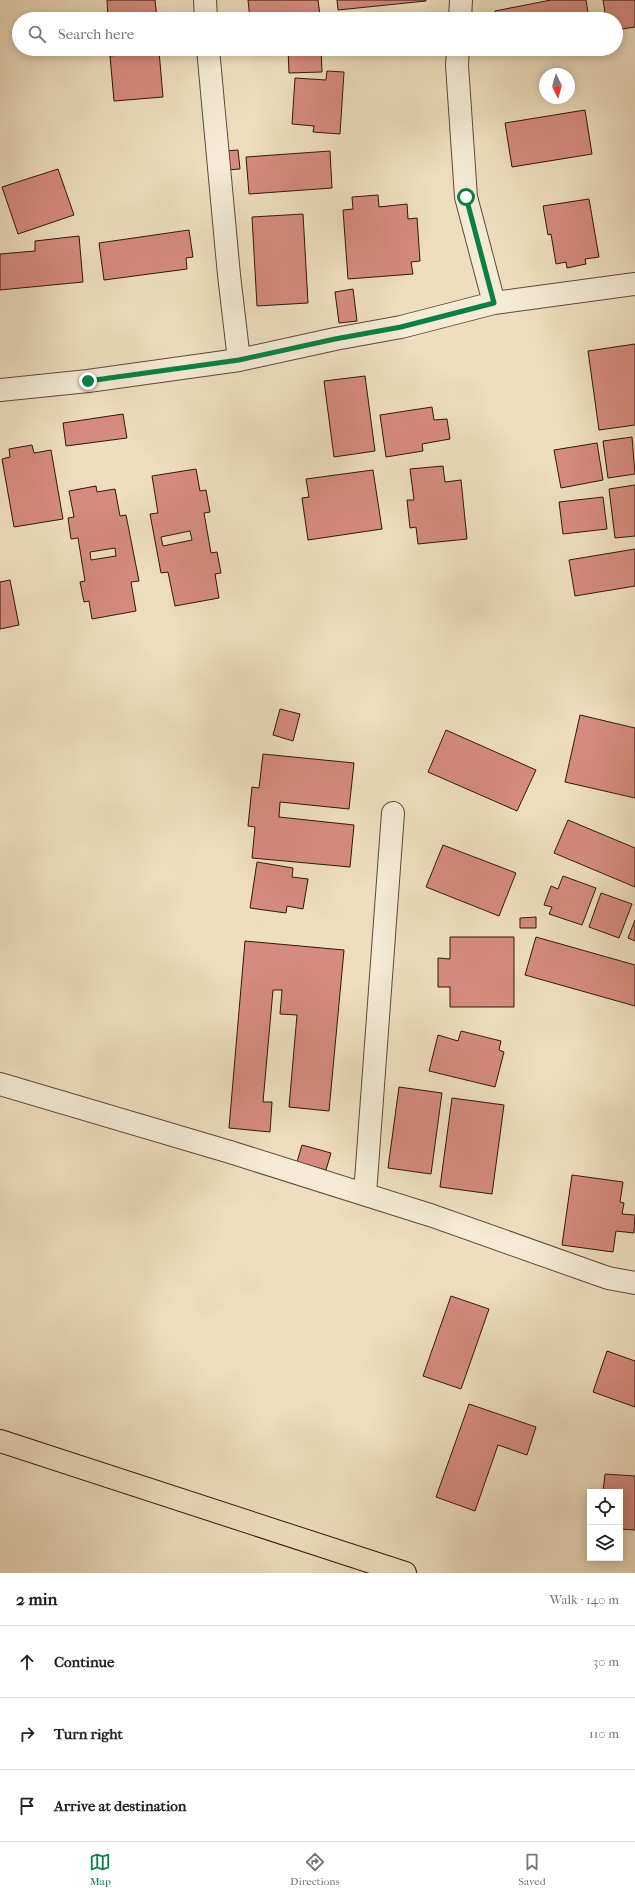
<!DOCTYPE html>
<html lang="en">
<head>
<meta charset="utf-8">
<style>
  body { margin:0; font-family:"IM FELL French Canon",serif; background:#f6f6f6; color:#222 }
  .controls { position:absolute; right:12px; bottom:12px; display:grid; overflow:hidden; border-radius:0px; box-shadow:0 2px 10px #0003 }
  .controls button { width:36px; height:36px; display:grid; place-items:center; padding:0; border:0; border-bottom:1px solid #e0e0e0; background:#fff; color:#222; font:20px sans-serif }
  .compass { position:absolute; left:539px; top:68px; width:36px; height:36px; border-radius:50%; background:#fff; box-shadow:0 2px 10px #0003; rotate:175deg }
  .stop { position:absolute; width:12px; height:12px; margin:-9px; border:3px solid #0b8043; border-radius:50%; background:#fff }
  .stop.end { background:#0b8043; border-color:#fff; box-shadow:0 1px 4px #0008 }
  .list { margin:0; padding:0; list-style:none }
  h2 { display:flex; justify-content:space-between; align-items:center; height:52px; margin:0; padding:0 16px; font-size:17px }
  h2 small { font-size:13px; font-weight:400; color:#767676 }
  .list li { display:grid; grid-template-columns:26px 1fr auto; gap:12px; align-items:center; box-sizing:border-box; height:72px; padding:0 16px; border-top:1px solid #e0e0e0 }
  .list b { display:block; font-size:15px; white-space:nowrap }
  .list em { font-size:13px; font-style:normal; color:#767676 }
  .icon { flex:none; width:22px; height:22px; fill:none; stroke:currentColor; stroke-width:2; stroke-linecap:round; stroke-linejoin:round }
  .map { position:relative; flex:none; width:635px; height:1573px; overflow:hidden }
  .search { position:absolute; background:#fff; box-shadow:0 2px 10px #0003; left:12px; right:12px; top:12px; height:44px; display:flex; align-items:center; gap:10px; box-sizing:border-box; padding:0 14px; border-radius:22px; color:#767676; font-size:15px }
  .sheet { height:268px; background:#fff }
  nav { display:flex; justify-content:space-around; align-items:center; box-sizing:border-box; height:56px; border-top:1px solid #e0e0e0; background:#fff; font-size:11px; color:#767676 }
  nav a { display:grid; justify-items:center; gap:2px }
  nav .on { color:#0b8043 }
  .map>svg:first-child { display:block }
  .building { fill:#d58b7f; stroke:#31170b; fill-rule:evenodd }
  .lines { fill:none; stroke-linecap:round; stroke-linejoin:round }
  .minor-casing { stroke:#604938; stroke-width:24 }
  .major-casing { stroke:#31170b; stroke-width:24 }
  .minor { stroke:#f4ead5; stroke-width:22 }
  .major { stroke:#eedebe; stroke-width:22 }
  .route { stroke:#0b8043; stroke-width:5 }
</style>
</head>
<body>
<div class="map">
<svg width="635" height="1573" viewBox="0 0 635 1573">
  <rect width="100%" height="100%" fill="#eedebe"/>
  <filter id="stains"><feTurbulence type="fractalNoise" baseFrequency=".005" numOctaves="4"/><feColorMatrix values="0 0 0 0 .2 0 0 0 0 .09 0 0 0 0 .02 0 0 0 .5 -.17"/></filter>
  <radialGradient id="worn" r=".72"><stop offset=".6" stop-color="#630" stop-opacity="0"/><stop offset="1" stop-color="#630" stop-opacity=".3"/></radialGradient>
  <path class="building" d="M 107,0 L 155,0 L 157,19 L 108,19 Z
    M 248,0 L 318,0 L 320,16 L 294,19 L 250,19 Z
    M 337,0 L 426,0 L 426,1 L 338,10 Z
    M 551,0 L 586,0 L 589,19 L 496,19 L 495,11 Z
    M 603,0 L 635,0 L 635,27 L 616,30 L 616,19 L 606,19 Z
    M 288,49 L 321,49 L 322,72 L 289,73 Z
    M 502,49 L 523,49 L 503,53 Z
    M 159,51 L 163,97 L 114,101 L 110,56 Z
    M 327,71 L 344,72 L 340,134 L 313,132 L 314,126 L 292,124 L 295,78 L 326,80 Z
    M 585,110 L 592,154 L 512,167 L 505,123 Z
    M 238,150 L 240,169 L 226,170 L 224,151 Z
    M 330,151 L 332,188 L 249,194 L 246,157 Z
    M 58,169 L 74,215 L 18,234 L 2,187 Z
    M 378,195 L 379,207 L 407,204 L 408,219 L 417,218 L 420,261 L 411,262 L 413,274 L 348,279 L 343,210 L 353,209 L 352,197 Z
    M 589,199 L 599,257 L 585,259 L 586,264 L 567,268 L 566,262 L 556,264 L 551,234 L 548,235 L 543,206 Z
    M 303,214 L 308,303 L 257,306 L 252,217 Z
    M 189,230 L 193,257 L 186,258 L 187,269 L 104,280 L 99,243 Z
    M 79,236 L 83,282 L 0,290 L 0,254 L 35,251 L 35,241 Z
    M 353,289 L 357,321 L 339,323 L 335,292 Z
    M 635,344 L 635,425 L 599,430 L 588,351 Z
    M 365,376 L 375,451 L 334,457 L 324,381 Z
    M 432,407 L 434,420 L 447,419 L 450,439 L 422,444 L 423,451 L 386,457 L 380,415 Z
    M 123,414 L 127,438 L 66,446 L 63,423 Z
    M 632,437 L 635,474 L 608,478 L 603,441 Z
    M 597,443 L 603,480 L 561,488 L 554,450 Z
    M 32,445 L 34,453 L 51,450 L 63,519 L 14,527 L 2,459 L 10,457 L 9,449 Z
    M 443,466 L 445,482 L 461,480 L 467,539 L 418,544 L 416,527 L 410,528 L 407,500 L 414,500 L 410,469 Z
    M 196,469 L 200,491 L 206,490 L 210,512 L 204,513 L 211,553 L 217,552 L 221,573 L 215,574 L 219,598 L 175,606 L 168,572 L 161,573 L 150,514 L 158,513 L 152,476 ZM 190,531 L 192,540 L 163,546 L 161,537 Z
    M 373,470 L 382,529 L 308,540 L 302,498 L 309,497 L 306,479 Z
    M 635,485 L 635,536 L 615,538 L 609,489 Z
    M 96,486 L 97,492 L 115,489 L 120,516 L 126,515 L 139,581 L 131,582 L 136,611 L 92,619 L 89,601 L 84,602 L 80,582 L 85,581 L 78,538 L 71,539 L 68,518 L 74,517 L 69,491 ZM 115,548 L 116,556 L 91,560 L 90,552 Z
    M 603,497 L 607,529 L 563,534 L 559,502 Z
    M 635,549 L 635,586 L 575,596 L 569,560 Z
    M 10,580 L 19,625 L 0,629 L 0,582 Z
    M 280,709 L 300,714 L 293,741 L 273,735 Z
    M 580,715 L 635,728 L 635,798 L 565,782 Z
    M 446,730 L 536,770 L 517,811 L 428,772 Z
    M 263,754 L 354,763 L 349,809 L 280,802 L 279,817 L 354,825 L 350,867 L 252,858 L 255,827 L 248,826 L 252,787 L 259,788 Z
    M 568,820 L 635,848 L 635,887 L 554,853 Z
    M 443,845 L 516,873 L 499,916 L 426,887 Z
    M 257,862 L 293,868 L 292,877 L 308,879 L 303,909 L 287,906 L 286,913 L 250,908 Z
    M 563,876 L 596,888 L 582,925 L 549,914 L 552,907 L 544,905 L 551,886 L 558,889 Z
    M 601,893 L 632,904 L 619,938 L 589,927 Z
    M 536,917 L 536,928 L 520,928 L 520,918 Z
    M 635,920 L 635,941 L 628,938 Z
    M 450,937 L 514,937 L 514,1007 L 450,1007 L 450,987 L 438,987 L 438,958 L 450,959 Z
    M 536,937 L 635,965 L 635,1006 L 525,975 Z
    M 245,941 L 344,950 L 329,1111 L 289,1107 L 297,1015 L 280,1014 L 282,990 L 273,990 L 263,1102 L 272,1102 L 270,1132 L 229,1128 Z
    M 461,1031 L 501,1041 L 499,1050 L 504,1052 L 495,1087 L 429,1071 L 438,1035 L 458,1041 Z
    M 399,1087 L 442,1093 L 431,1174 L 388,1168 Z
    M 452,1098 L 504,1105 L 492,1194 L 440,1187 Z
    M 302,1145 L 331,1153 L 326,1170 L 297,1162 Z
    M 572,1175 L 623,1182 L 620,1202 L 624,1203 L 622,1214 L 635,1215 L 634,1233 L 616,1231 L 613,1252 L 562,1245 Z
    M 451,1296 L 489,1309 L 461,1389 L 423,1376 Z
    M 607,1351 L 635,1361 L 635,1407 L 593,1392 Z
    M 469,1404 L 536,1427 L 527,1455 L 498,1445 L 475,1511 L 436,1497 Z
    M 605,1474 L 635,1476 L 635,1530 L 620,1529 L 620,1492 L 603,1492 Z"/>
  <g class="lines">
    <g class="minor-casing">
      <path id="minor" d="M 205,0 L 206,19
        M 460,19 L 461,0
        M 208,49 L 229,275 L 239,360
        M 458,49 L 457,65 L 466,197 L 494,303
        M 0,390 L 88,381 L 239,360 L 335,339 L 401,327 L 494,303 L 635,284
        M 0,1084 L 230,1152 L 433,1216 L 608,1278 L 635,1283
        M 365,1194 L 393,813"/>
    </g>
    <g class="major-casing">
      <path id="major" d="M 0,1441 L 405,1573"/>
    </g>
    <use href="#minor" class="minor"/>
    <use href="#major" class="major"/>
  </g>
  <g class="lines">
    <path class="route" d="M 88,381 L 239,360 L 335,339 L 401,327 L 494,303 L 466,197"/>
  </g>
  <rect width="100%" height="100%" filter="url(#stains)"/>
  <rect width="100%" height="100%" fill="url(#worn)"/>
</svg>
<div class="controls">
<button><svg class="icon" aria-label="locate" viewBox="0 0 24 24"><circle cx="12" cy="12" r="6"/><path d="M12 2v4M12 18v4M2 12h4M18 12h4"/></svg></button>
<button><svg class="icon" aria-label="layers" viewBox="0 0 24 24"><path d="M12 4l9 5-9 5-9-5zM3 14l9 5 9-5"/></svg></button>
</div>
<svg class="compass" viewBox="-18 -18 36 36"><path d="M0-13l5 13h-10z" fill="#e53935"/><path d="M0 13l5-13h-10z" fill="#767676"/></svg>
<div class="stop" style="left:466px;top:197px"></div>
<div class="stop end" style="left:88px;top:381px"></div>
<div class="search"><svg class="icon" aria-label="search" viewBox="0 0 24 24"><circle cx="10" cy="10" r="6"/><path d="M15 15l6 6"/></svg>Search here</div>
</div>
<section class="sheet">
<h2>2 min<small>Walk · 140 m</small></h2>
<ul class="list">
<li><svg class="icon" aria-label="ahead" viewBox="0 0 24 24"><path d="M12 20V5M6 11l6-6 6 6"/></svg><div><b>Continue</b></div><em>30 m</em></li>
<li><svg class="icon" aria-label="right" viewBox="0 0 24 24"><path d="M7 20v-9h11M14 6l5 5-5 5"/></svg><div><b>Turn right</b></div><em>110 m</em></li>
<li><svg class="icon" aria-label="arrive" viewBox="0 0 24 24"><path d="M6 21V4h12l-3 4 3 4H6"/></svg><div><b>Arrive at destination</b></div></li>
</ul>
</section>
<nav>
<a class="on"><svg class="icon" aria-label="map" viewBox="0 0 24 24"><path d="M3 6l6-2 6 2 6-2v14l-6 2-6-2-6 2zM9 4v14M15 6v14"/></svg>Map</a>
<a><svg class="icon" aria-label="directions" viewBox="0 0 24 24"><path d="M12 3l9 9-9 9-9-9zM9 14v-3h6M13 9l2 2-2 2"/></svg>Directions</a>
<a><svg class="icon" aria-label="saved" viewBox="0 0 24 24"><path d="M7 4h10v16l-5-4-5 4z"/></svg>Saved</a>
</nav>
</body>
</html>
